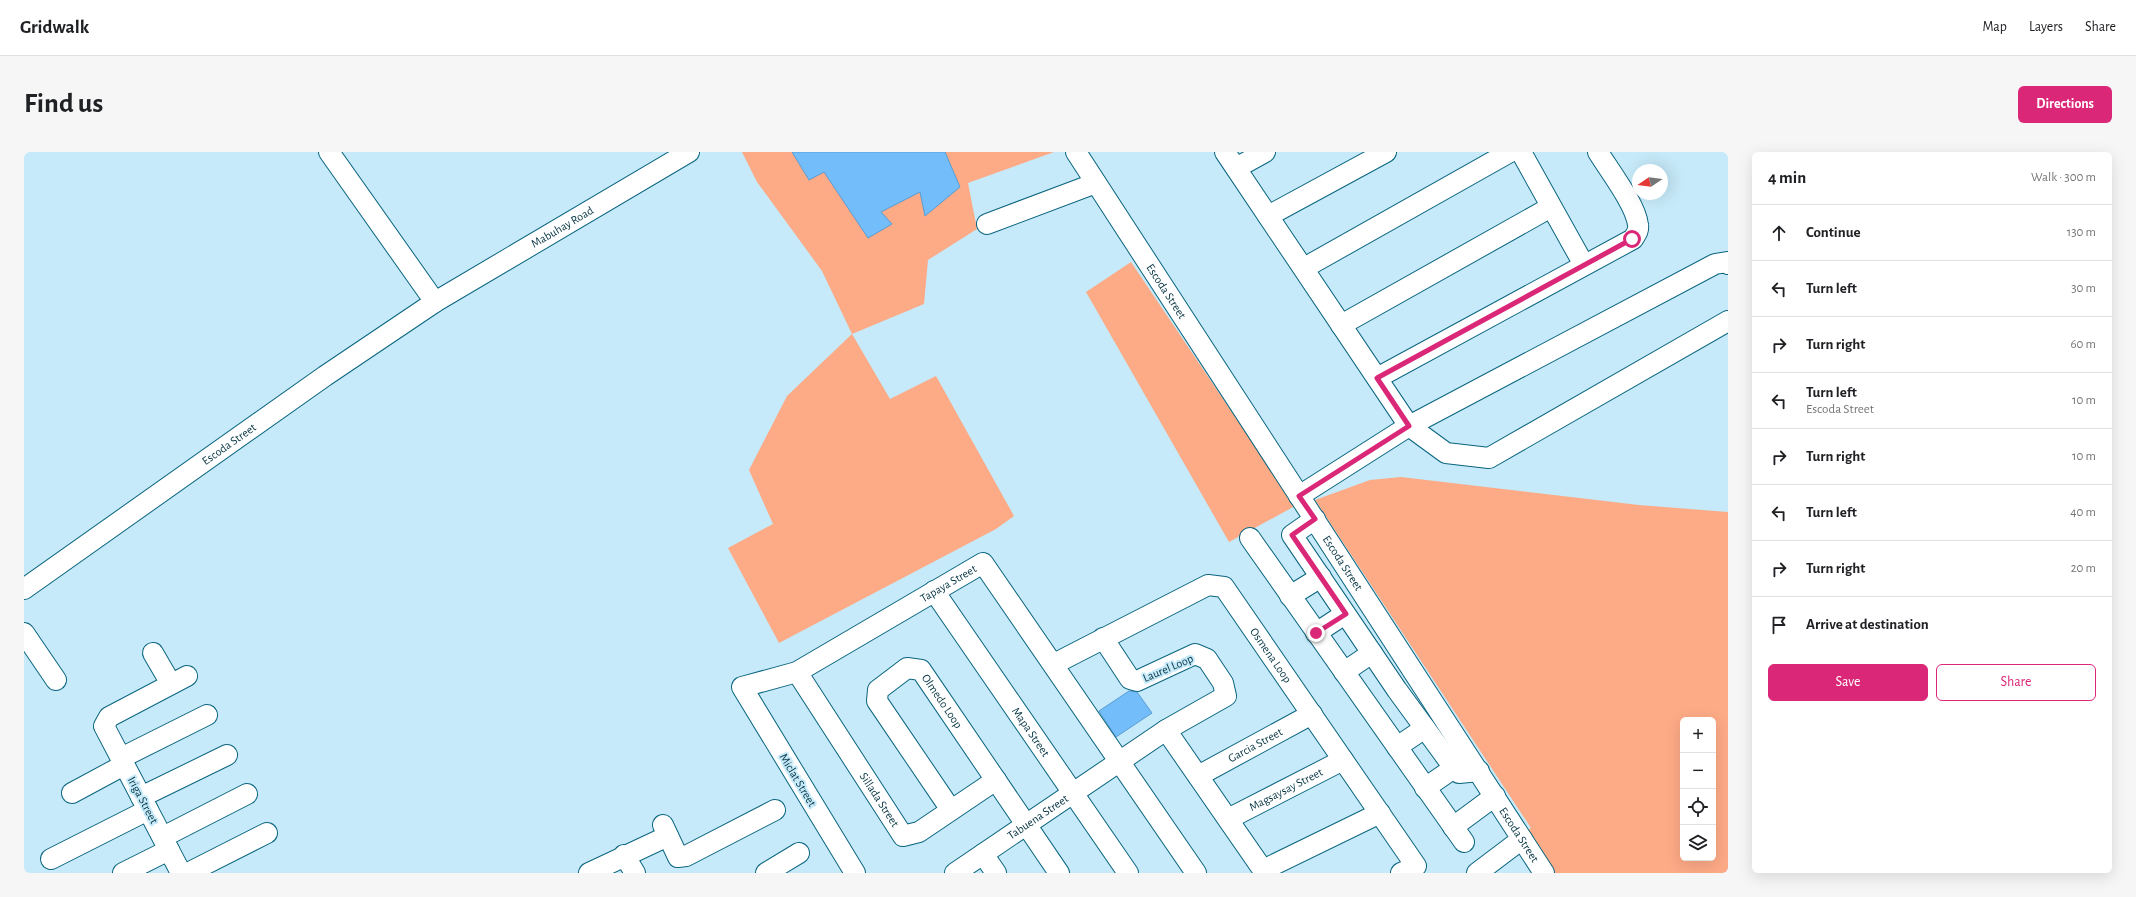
<!DOCTYPE html>
<html lang="en">
<head>
<meta charset="utf-8">
<style>
  body { margin:0; font-family:"Alegreya Sans",sans-serif; background:#f6f6f6; color:#202124 }
  .controls { position:absolute; right:12px; bottom:12px; display:grid; overflow:hidden; border-radius:6px; box-shadow:0 4px 16px #0002 }
  .controls button { width:36px; height:36px; display:grid; place-items:center; padding:0; border:0; border-bottom:1px solid #e0e0e0; background:#fff; color:#202124; font:20px sans-serif }
  .compass { position:absolute; left:1608px; top:12px; width:36px; height:36px; border-radius:50%; background:#fff; box-shadow:0 4px 16px #0002; rotate:257deg }
  .stop { position:absolute; width:12px; height:12px; margin:-9px; border:3px solid #db2777; border-radius:50%; background:#fff }
  .stop.end { background:#db2777; border-color:#fff; box-shadow:0 1px 4px #0008 }
  .list { margin:0; padding:0; list-style:none }
  h2 { display:flex; justify-content:space-between; align-items:center; height:52px; margin:0; padding:0 16px; font-size:17px }
  h2 small { font-size:13px; font-weight:400; color:#757577 }
  .list li { display:grid; grid-template-columns:26px 1fr auto; gap:12px; align-items:center; box-sizing:border-box; height:56px; padding:0 16px; border-top:1px solid #e0e0e0 }
  .list b { display:block; font-size:15px; white-space:nowrap }
  .list p { margin:0; font-size:13px; white-space:nowrap; color:#757577 }
  .list em { font-size:13px; font-style:normal; color:#757577 }
  .actions { display:flex; gap:8px; padding:12px 16px }
  .actions a { flex:1; padding:9px 0; border:1px solid #db2777; border-radius:6px; text-align:center; font-size:14px; color:#db2777 }
  .actions .main { background:#db2777; color:#fff }
  .icon { flex:none; width:22px; height:22px; fill:none; stroke:currentColor; stroke-width:2; stroke-linecap:round; stroke-linejoin:round }
  .map { position:relative; flex:none; width:1704px; height:721px; overflow:hidden; border-radius:6px }
  header { display:flex; align-items:center; gap:24px; box-sizing:border-box; height:56px; padding:0 20px; background:#fff; border-bottom:1px solid #e0e0e0 }
  header strong { font-size:19px }
  nav { display:flex; gap:22px; margin-inline-start:auto; font-size:14px }
  .intro { display:flex; align-items:center; justify-content:space-between; box-sizing:border-box; height:96px; padding:0 24px }
  h1 { margin:0; font-size:28px }
  .button { padding:10px 18px; border-radius:6px; background:#db2777; color:#fff; font-size:14px; font-weight:700 }
  main { display:flex; gap:24px; padding:0 24px }
  aside { flex:1; background:#fff; border-radius:6px; box-shadow:0 4px 16px #0002 }
  .map>svg:first-child { display:block }
  .green { fill:#fdaa86; fill-rule:evenodd }
  .building { fill:#73bdfa; stroke:#589dd4 }
  .lines { fill:none; stroke-linecap:round; stroke-linejoin:round }
  .minor-casing { stroke:#0a657f; stroke-width:22 }
  .minor { stroke:#fff; stroke-width:20 }
  .route { stroke:#db2777; stroke-width:5 }
  .labels { text-anchor:middle; dominant-baseline:central; stroke-width:4; stroke-linejoin:round; paint-order:stroke }
  .street-label { font-size:12px; fill:#063544; stroke:#c6eaf9 }
</style>
</head>
<body>
<header>
<strong>Gridwalk</strong>
<nav><a>Map</a><a>Layers</a><a>Share</a></nav>
</header>
<div class="intro"><h1>Find us</h1><a class="button">Directions</a></div>
<main>
<div class="map">
<svg width="1704" height="721" viewBox="0 0 1704 721">
  <rect width="100%" height="100%" fill="#c6eaf9"/>
  <path class="green" d="M 718,0 L 1030,0 L 944,31 L 953,77 L 904,108 L 900,152 L 828,182 L 866,247 L 912,224 L 990,364 L 972,377 L 755,491 L 704,396 L 749,372 L 725,318 L 763,244 L 828,182 L 798,119 L 733,30 Z
    M 1107,110 L 1271,354 L 1205,390 L 1062,140 Z
    M 1377,325 L 1615,353 L 1704,360 L 1704,721 L 1531,721 L 1504,678 L 1507,676 L 1291,348 L 1346,328 ZM 1659,568 L 1689,568 L 1689,706 L 1659,706 Z"/>
  <path class="building" d="M 768,0 L 921,0 L 936,35 L 901,64 L 896,40 L 857,60 L 868,72 L 844,86 L 800,20 L 785,28 Z
    M 1105,539 L 1113,540 L 1128,561 L 1092,585 L 1075,559 Z"/>
  <g class="lines">
    <g class="minor-casing">
      <g id="minor">
        <path d="M 305,0 L 411,150"/>
        <path id="s1" d="M 1052,0 L 1520,721"/>
        <path d="M 1201,0 L 1385,274 L 1422,301 L 1465,306 L 1704,169"/>
        <path d="M 1497,0 L 1560,113"/>
        <path d="M 1212,16 L 1241,0"/>
        <path d="M 1244,64 L 1362,0"/>
        <path d="M 963,72 L 1072,31"/>
        <path d="M 1280,116 L 1486,0"/>
        <path d="M 1317,173 L 1527,55"/>
        <path d="M 1353,226 L 1609,87 C 1612,82 1615,79 1614,73 C 1612,53 1585,18 1574,0"/>
        <path d="M 1275,344 L 1385,274 L 1691,112 L 1703,110 L 1704,112"/>
        <path d="M 1291,367 L 1268,383 L 1373,538 L 1430,616 L 1435,621 L 1455,619"/>
        <path d="M 1226,386 L 1440,690"/>
        <path id="s2" d="M 0,437 L 301,224 L 411,150 L 665,0"/>
        <path id="s3" d="M 910,439 L 1104,721"/>
        <path d="M 1266,444 L 1297,425"/>
        <path d="M 0,481 L 32,528"/>
        <path d="M 1292,481 L 1321,462"/>
        <path d="M 129,501 L 147,532"/>
        <path id="s4" d="M 1030,512 L 1184,433 L 1200,435 L 1392,714 L 1377,721"/>
        <path id="s5" d="M 773,520 L 879,684 L 895,680 L 972,628"/>
        <path d="M 1320,520 L 1348,501"/>
        <path d="M 1142,578 L 1241,721"/>
        <path d="M 1373,595 L 1401,576"/>
        <path d="M 97,606 L 183,563"/>
        <path id="s6" d="M 1174,624 L 1288,562"/>
        <path d="M 1401,636 L 1430,616"/>
        <path d="M 48,641 L 100,613"/>
        <path d="M 117,645 L 203,603"/>
        <path id="s7" d="M 927,658 L 853,549 L 854,538 L 883,516 L 897,518 L 1035,721"/>
        <path id="s8" d="M 1204,667 L 1319,608"/>
        <path d="M 639,673 L 654,705 L 662,704 L 751,658"/>
        <path d="M 1429,675 L 1471,644"/>
        <path d="M 139,685 L 223,642"/>
        <path d="M 959,702 L 972,721"/>
        <path d="M 600,703 L 611,721"/>
        <path d="M 27,707 L 124,658"/>
        <path d="M 1239,718 L 1356,661"/>
        <path d="M 99,721 L 145,698"/>
        <path d="M 157,721 L 80,574 L 85,565 L 163,524"/>
        <path d="M 164,721 L 243,681"/>
        <path d="M 565,721 L 644,684"/>
        <path d="M 742,721 L 775,701"/>
        <path id="s9" d="M 831,721 L 718,535 L 773,520 L 959,411 L 1172,721"/>
        <path id="s10" d="M 931,721 L 1142,578 L 1202,544 L 1199,531 L 1183,507 L 1171,502 L 1113,529 L 1106,527 L 1079,486"/>
        <path d="M 1453,721 L 1498,687"/>
      </g>
    </g>
    <use href="#minor" class="minor"/>
  </g>
  <g class="lines">
    <path class="route" d="M 1292,481 L 1322,462 L 1268,383 L 1291,367 L 1275,344 L 1385,274 L 1353,226 L 1608,87"/>
  </g>
  <g class="labels">
    <g class="street-label">
      <text stroke="none"><textPath href="#s2" startOffset="649">Mabuhay Road</textPath></text>
      <text stroke="none"><textPath href="#s1" startOffset="166">Escoda Street</textPath></text>
      <text stroke="none"><textPath href="#s2" startOffset="251">Escoda Street</textPath></text>
      <text stroke="none"><textPath href="#s1" startOffset="490">Escoda Street</textPath></text>
      <text stroke="none"><textPath href="#s9" startOffset="450">Tapaya Street</textPath></text>
      <text stroke="none"><textPath href="#s4" startOffset="272">Osmena Loop</textPath></text>
      <text transform="translate(1144 516) rotate(-23)">Laurel Loop</text>
      <text stroke="none"><textPath href="#s7" startOffset="231">Olmedo Loop</textPath></text>
      <text stroke="none"><textPath href="#s3" startOffset="171">Mapa Street</textPath></text>
      <text stroke="none"><textPath href="#s6" startOffset="65">Garcia Street</textPath></text>
      <text transform="translate(774 628) rotate(59)">Miclat Street</text>
      <text stroke="none"><textPath href="#s8" startOffset="65">Magsaysay Street</textPath></text>
      <text transform="translate(119 648) rotate(62)">Iriga Street</text>
      <text stroke="none"><textPath href="#s5" startOffset="152">Sillada Street</textPath></text>
      <text stroke="none"><textPath href="#s10" startOffset="100">Tabuena Street</textPath></text>
      <text stroke="none"><textPath href="#s1" startOffset="814">Escoda Street</textPath></text>
    </g>
  </g>
</svg>
<div class="controls">
<button>+</button>
<button>−</button>
<button><svg class="icon" aria-label="locate" viewBox="0 0 24 24"><circle cx="12" cy="12" r="6"/><path d="M12 2v4M12 18v4M2 12h4M18 12h4"/></svg></button>
<button><svg class="icon" aria-label="layers" viewBox="0 0 24 24"><path d="M12 4l9 5-9 5-9-5zM3 14l9 5 9-5"/></svg></button>
</div>
<svg class="compass" viewBox="-18 -18 36 36"><path d="M0-13l5 13h-10z" fill="#e53935"/><path d="M0 13l5-13h-10z" fill="#757577"/></svg>
<div class="stop" style="left:1608px;top:87px"></div>
<div class="stop end" style="left:1292px;top:481px"></div>
</div>
<aside>
<h2>4 min<small>Walk · 300 m</small></h2>
<ul class="list">
<li><svg class="icon" aria-label="ahead" viewBox="0 0 24 24"><path d="M12 20V5M6 11l6-6 6 6"/></svg><div><b>Continue</b></div><em>130 m</em></li>
<li><svg class="icon" aria-label="left" viewBox="0 0 24 24"><path d="M17 20v-9H6M10 6l-5 5 5 5"/></svg><div><b>Turn left</b></div><em>30 m</em></li>
<li><svg class="icon" aria-label="right" viewBox="0 0 24 24"><path d="M7 20v-9h11M14 6l5 5-5 5"/></svg><div><b>Turn right</b></div><em>60 m</em></li>
<li><svg class="icon" aria-label="left" viewBox="0 0 24 24"><path d="M17 20v-9H6M10 6l-5 5 5 5"/></svg><div><b>Turn left</b><p>Escoda Street</p></div><em>10 m</em></li>
<li><svg class="icon" aria-label="right" viewBox="0 0 24 24"><path d="M7 20v-9h11M14 6l5 5-5 5"/></svg><div><b>Turn right</b></div><em>10 m</em></li>
<li><svg class="icon" aria-label="left" viewBox="0 0 24 24"><path d="M17 20v-9H6M10 6l-5 5 5 5"/></svg><div><b>Turn left</b></div><em>40 m</em></li>
<li><svg class="icon" aria-label="right" viewBox="0 0 24 24"><path d="M7 20v-9h11M14 6l5 5-5 5"/></svg><div><b>Turn right</b></div><em>20 m</em></li>
<li><svg class="icon" aria-label="arrive" viewBox="0 0 24 24"><path d="M6 21V4h12l-3 4 3 4H6"/></svg><div><b>Arrive at destination</b></div></li>
</ul>
<div class="actions"><a class="main">Save</a><a>Share</a></div>
</aside>
</main>
</body>
</html>
